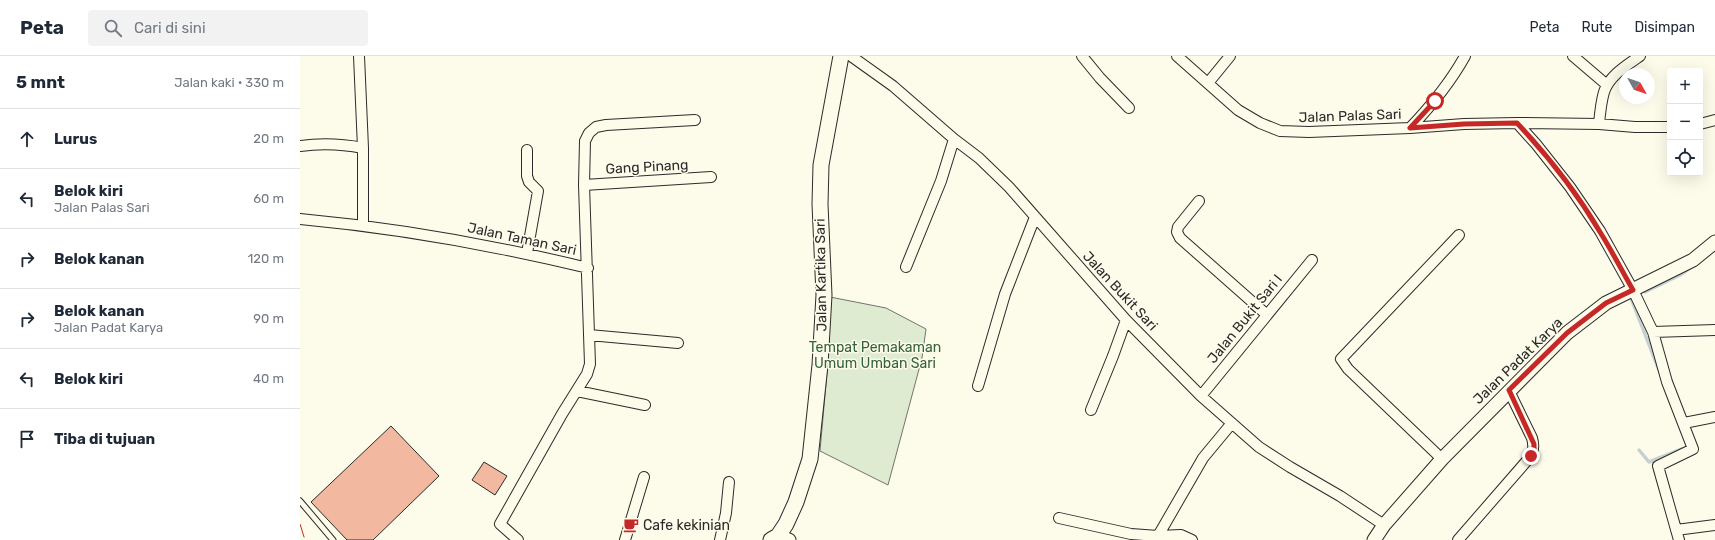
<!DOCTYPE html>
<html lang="id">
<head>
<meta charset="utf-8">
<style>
  body { margin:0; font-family:Rubik,sans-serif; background:#f2f2f3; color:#1f2937 }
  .controls { position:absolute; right:12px; top:12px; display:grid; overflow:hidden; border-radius:4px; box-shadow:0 4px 16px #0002 }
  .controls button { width:36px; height:36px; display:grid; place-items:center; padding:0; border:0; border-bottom:1px solid #e0e1e3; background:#fff; color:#1f2937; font:20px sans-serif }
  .compass { position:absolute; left:1319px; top:12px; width:36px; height:36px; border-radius:50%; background:#fff; box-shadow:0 4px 16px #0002; rotate:130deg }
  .stop { position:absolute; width:12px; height:12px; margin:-9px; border:3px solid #c62828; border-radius:50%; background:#fff }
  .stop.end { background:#c62828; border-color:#fff; box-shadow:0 1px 4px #0008 }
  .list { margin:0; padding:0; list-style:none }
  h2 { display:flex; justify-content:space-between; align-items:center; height:52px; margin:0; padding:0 16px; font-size:17px }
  h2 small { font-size:13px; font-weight:400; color:#747a83 }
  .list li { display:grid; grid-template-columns:26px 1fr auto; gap:12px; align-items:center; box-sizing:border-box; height:60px; padding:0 16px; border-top:1px solid #e0e1e3 }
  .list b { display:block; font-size:15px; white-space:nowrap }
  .list p { margin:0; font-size:13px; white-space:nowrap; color:#747a83 }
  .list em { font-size:13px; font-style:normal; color:#747a83 }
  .icon { flex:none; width:22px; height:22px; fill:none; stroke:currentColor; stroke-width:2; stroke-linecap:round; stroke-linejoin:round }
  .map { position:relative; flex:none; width:1415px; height:484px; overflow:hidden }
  header { display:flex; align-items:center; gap:24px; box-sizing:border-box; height:56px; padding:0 20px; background:#fff; border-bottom:1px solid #e0e1e3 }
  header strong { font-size:19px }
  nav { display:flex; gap:22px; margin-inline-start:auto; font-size:14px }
  .search { width:280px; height:36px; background:#f2f2f3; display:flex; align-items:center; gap:10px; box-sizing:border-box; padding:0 14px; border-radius:4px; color:#747a83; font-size:15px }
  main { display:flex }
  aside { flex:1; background:#fff }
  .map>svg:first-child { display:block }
  .green { fill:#deebd1; stroke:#74746e }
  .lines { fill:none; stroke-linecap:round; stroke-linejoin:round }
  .stream { stroke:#c7d0d0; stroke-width:3.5 }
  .building { fill:#f2b8a0; stroke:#2b2b2b }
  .service-casing { stroke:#2b2b2b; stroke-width:7 }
  .minor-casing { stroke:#2b2b2b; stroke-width:12 }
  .tertiary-casing { stroke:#2b2b2b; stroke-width:15 }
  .secondary-casing { stroke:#2b2b2b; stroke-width:17 }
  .service { stroke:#fdfbea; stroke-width:5 }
  .minor { stroke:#fdfbea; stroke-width:10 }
  .tertiary { stroke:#fdfbea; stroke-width:13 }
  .secondary { stroke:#fdfbea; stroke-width:15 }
  .power { stroke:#c62828; stroke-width:1; stroke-dasharray:14 3 2 3; stroke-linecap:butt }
  .route { stroke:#c62828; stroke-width:5 }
  .labels { text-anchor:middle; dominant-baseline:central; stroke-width:3; stroke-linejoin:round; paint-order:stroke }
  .street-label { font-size:14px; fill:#2b2b2b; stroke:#fdfbea }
  .park-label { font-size:14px; fill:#34623c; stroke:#fdfbea }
  .poi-label { font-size:14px; fill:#2b2b2b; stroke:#fdfbea; text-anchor:start }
</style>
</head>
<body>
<header>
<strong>Peta</strong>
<div class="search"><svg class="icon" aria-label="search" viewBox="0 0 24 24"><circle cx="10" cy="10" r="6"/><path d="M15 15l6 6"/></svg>Cari di sini</div>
<nav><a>Peta</a><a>Rute</a><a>Disimpan</a></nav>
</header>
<main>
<aside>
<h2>5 mnt<small>Jalan kaki · 330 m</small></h2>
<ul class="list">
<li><svg class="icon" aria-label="ahead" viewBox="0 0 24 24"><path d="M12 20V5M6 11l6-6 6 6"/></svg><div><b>Lurus</b></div><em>20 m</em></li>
<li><svg class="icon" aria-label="left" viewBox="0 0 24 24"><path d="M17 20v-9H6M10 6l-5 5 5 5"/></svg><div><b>Belok kiri</b><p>Jalan Palas Sari</p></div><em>60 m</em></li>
<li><svg class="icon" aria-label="right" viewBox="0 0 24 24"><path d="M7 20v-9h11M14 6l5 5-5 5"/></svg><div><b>Belok kanan</b></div><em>120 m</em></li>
<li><svg class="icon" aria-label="right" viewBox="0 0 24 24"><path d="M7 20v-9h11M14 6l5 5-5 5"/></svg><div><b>Belok kanan</b><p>Jalan Padat Karya</p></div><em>90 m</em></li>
<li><svg class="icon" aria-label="left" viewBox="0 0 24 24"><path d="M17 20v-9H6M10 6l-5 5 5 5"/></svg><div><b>Belok kiri</b></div><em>40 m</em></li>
<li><svg class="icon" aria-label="arrive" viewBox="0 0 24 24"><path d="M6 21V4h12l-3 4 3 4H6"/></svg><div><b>Tiba di tujuan</b></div></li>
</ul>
</aside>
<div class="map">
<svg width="1415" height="484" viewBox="0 0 1415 484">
  <rect width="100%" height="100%" fill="#fdfbea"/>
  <path class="green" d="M 530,241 L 586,252 L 626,273 L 622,302 L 588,429 L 520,395 L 529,294 Z"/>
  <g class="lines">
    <path class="stream" d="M 1345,236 L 1380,219 L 1390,212
      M 1331,242 L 1359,314
      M 1339,394 L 1349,406 L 1382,393"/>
  </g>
  <path class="building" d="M 91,370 L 139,420 L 73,484 L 47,484 L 11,446 Z
    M 184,406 L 207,420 L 195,439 L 172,424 Z"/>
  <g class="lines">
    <g class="service-casing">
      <path id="service" d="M 0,445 L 33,484"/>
    </g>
    <g class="minor-casing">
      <path id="minor" d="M 59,0 L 63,92 L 63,169
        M 551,0 L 593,30 L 654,83 L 679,102 L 709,131 L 826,264 L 901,340 L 959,391 L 990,411 L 1040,440 L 1084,469
        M 782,0 L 800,22 L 829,52
        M 877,0 L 938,54 L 960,67 L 980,75 L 1009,76 L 1110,72 L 1164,68 L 1217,67 L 1299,68 L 1335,71 L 1370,71
        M 1273,0 L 1307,29
        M 908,27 L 930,0
        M 1217,67 L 1236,88 L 1270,131 L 1300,175 L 1333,234 L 1353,276 L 1367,326 L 1393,393 L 1358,410 L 1379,484
        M 1299,68 C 1300,57 1301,46 1304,36 C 1309,20 1327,9 1340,0
        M 1400,68 L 1415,64
        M 1110,72 C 1131,50 1150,27 1165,0
        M 0,90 C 22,87 42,88 63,92
        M 284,129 L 411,121
        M 899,145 L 878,171 L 877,176 L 880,182 L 966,258
        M 0,163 C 97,172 193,189 288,212
        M 227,197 L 238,135 L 229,126 L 227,120 L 227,94
        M 606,211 L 641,125 L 654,83
        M 1353,276 L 1415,274
        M 289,279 L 378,287
        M 678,330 L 705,238 L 735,161
        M 277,335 L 345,349
        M 901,340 L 1012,204
        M 791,354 L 813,300 L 826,264
        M 1384,367 L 1415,361
        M 1142,403 L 1048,313 L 1041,303 L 1159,179
        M 759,462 L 831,478 L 858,480 L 881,479 L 892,484
        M 1376,474 L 1415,469
        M 858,480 L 903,402 L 932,367
        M 218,484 L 200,468 L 262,358 L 287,318 L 290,308 L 284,129 L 285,85 L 289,77 L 296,71 L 306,69 L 395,64
        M 325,484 L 344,421
        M 420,484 L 426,457 L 429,426
        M 1158,484 L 1231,400 C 1234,394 1234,389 1232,382 L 1209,335"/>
    </g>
    <g class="tertiary-casing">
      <path id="tertiary" d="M 478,480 L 489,484
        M 1074,484 L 1084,469 L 1142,403 L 1267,277 L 1306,247 L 1393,204 L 1415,186"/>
    </g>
    <g class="secondary-casing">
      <path id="secondary" d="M 471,484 L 478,480 L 486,468 L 496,446 L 510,403 L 520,309 L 524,239 L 520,148 L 521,109 L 541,0"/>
    </g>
    <use href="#service" class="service"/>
    <use href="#minor" class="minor"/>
    <use href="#tertiary" class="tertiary"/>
    <use href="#secondary" class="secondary"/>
    <path class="power" d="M 0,468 L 5,484"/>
  </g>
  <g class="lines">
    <path class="route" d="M 1135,45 L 1110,72 L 1164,68 L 1217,67 C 1248,100 1277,137 1300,176 C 1312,195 1322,215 1333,234 L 1306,247 L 1267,277 L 1209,334 L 1234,388 L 1234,394 L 1231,400"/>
  </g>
  <defs>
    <g id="cafe-bare" transform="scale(1.2)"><path d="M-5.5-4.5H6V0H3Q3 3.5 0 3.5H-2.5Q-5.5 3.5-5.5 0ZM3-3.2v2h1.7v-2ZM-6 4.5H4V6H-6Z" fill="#c62828" stroke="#fdfbea" stroke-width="2.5" paint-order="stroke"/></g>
  </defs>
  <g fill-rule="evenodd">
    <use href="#cafe-bare" x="331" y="469"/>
  </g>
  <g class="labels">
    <g class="street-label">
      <text transform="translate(1050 60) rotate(-2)">Jalan Palas Sari</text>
      <text transform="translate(347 111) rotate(-3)">Gang Pinang</text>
      <text transform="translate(222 183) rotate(12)">Jalan Taman Sari</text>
      <text transform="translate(521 219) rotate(-91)">Jalan Kartika Sari</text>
      <text transform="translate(820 235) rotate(47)">Jalan Bukit Sari</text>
      <text transform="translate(945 263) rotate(-51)">Jalan Bukit Sari I</text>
      <text transform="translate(1218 305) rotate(-44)">Jalan Padat Karya</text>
    </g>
    <g class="park-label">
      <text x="575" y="291">Tempat Pemakaman<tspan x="575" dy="16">Umum Umban Sari</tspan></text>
    </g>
    <g class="poi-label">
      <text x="343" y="469">Cafe kekinian</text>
    </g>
  </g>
</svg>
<div class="controls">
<button>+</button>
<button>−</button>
<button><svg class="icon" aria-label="locate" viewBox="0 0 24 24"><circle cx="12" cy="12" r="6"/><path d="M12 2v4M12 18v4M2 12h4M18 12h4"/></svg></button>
</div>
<svg class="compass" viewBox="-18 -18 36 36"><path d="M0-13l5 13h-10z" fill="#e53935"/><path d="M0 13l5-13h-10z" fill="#747a83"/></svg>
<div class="stop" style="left:1135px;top:45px"></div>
<div class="stop end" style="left:1231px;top:400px"></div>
</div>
</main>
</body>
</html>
